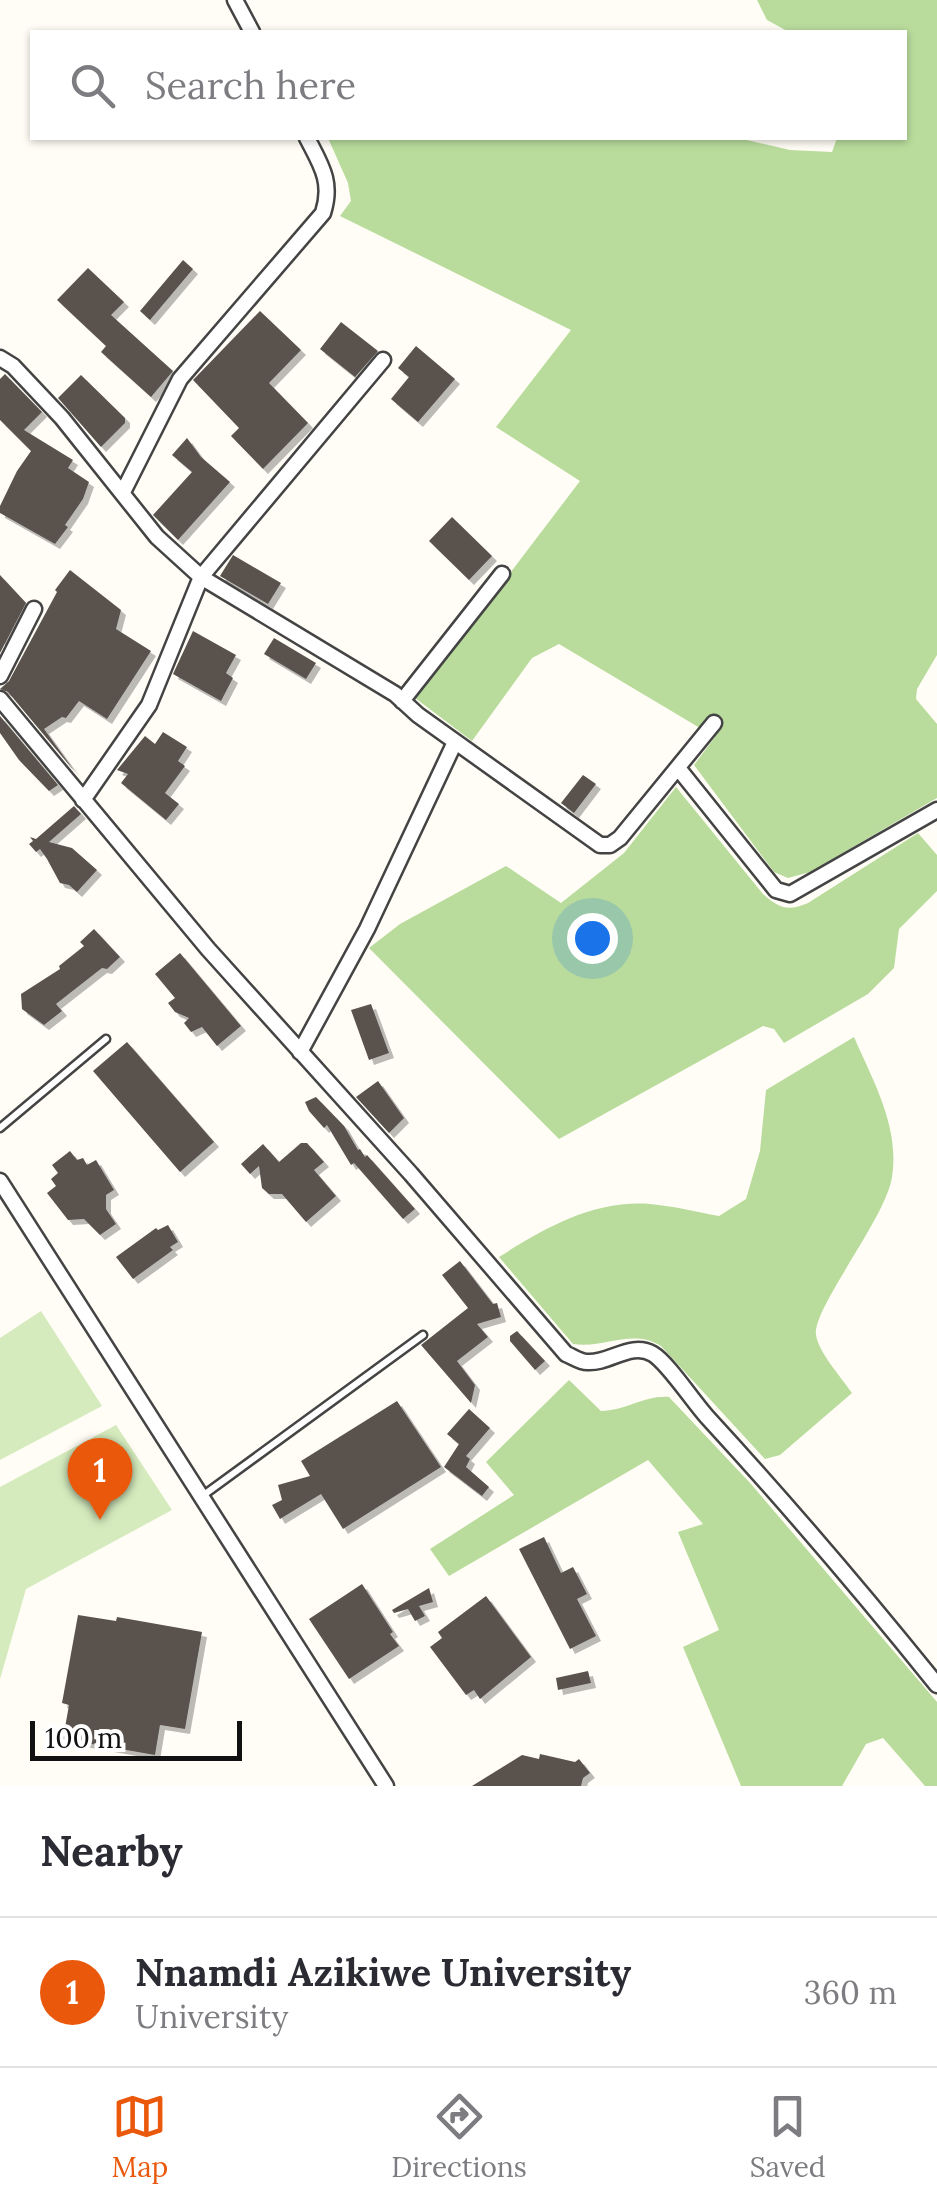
<!DOCTYPE html>
<html lang="en">
<head>
<meta charset="utf-8">
<style>
  body { margin:0; font-family:Lora,serif; background:#f7f7f7; color:#2b2b33 }
  .scale { position:absolute; left:30px; bottom:25px; width:212px; box-sizing:border-box; padding-left:10px; border:5px solid #111; border-top:0; font-size:28px; line-height:35px; white-space:nowrap; color:#111; -webkit-text-stroke:8px #fff; paint-order:stroke }
  .you { position:absolute; left:592px; top:938px; width:35px; height:35px; margin:-25px; border:8px solid #fff; border-radius:50%; background:#1a73e8; box-shadow:0 0 0 15px #1a73e833 }
  .badge { display:grid; place-items:center; width:65px; height:65px; border-radius:50%; background:#ea580c; color:#fff; font-size:32px; font-weight:700 }
  .pin { position:absolute; translate:-50% -82px; filter:drop-shadow(0 2px 5px #0008) }
  .pin::after { content:''; position:absolute; top:52px; width:35px; height:30px; background:inherit; clip-path:polygon(0 0,100% 0,50% 100%) }
  .list { margin:0; padding:0; list-style:none }
  h2 { display:flex; justify-content:space-between; align-items:center; height:130px; margin:0; padding:0 40px; font-size:42px }
  h2 small { font-size:32px; font-weight:400; color:#7c7c81 }
  .list li { display:grid; grid-template-columns:65px 1fr auto; gap:30px; align-items:center; box-sizing:border-box; height:150px; padding:0 40px; border-top:2px solid #e1e1e2 }
  .list b { display:block; font-size:38px; white-space:nowrap }
  .list p { margin:0; font-size:32px; white-space:nowrap; color:#7c7c81 }
  .list em { font-size:32px; font-style:normal; color:#7c7c81 }
  .icon { flex:none; width:55px; height:55px; fill:none; stroke:currentColor; stroke-width:2; stroke-linecap:round; stroke-linejoin:round }
  .map { position:relative; flex:none; width:937px; height:1786px; overflow:hidden }
  .search { position:absolute; background:#fff; box-shadow:0 2px 8px #0004; left:30px; right:30px; top:30px; height:110px; display:flex; align-items:center; gap:25px; box-sizing:border-box; padding:0 35px; border-radius:0px; color:#7c7c81; font-size:38px }
  .sheet { height:280px; background:#fff }
  nav { display:flex; justify-content:space-around; align-items:center; box-sizing:border-box; height:140px; border-top:2px solid #e1e1e2; background:#fff; font-size:28px; color:#7c7c81 }
  nav a { display:grid; justify-items:center; gap:5px }
  nav .on { color:#ea580c }
  .map>svg:first-child { display:block }
  .green { fill:#d5ebbd }
  .forest { fill:#b9dc9c }
  .building { fill:#5a524d; filter:url(#shadow) }
  .lines { fill:none; stroke-linecap:round; stroke-linejoin:round }
  .lane-casing { stroke:#444; stroke-width:11 }
  .street-casing { stroke:#444; stroke-width:19 }
  .lane { stroke:#fff; stroke-width:6 }
  .street { stroke:#fff; stroke-width:14 }
</style>
</head>
<body>
<div class="map">
<svg width="937" height="1786" viewBox="0 0 937 1786">
  <defs>
    <filter id="shadow"><feDropShadow dx="5" dy="5" stdDeviation="0" flood-color="#0004"/></filter>
  </defs>
  <rect width="100%" height="100%" fill="#fffdf5"/>
  <path class="green" d="M 41,1311 L 102,1406 L 0,1460 L 0,1338 Z
    M 116,1425 L 172,1510 L 26,1589 L 0,1679 L 0,1487 Z"/>
  <path class="forest" d="M 757,0 L 937,0 L 937,655 L 917,689 L 916,699 L 937,724 L 937,798 L 810,872 L 788,878 L 774,872 L 694,765 L 715,737 L 559,644 L 532,658 L 472,741 L 415,698 L 580,481 L 496,427 L 571,330 L 340,216 L 351,201 L 348,183 L 328,138 L 738,138 L 790,150 L 832,152 L 837,138 L 904,138 L 904,32 L 789,32 L 767,20 Z
    M 676,787 L 763,894 C 779,908 788,912 808,903 L 918,833 L 937,855 L 937,891 L 899,929 L 894,968 L 868,994 L 784,1043 L 774,1029 L 763,1026 L 559,1139 L 369,948 L 400,924 L 506,866 L 561,903 L 624,853 Z
    M 854,1037 C 873,1081 900,1127 892,1177 C 886,1218 812,1309 816,1335 C 819,1353 841,1377 852,1393 L 780,1455 L 765,1459 L 661,1346 C 631,1328 605,1349 573,1344 L 499,1257 C 545,1228 593,1200 650,1204 C 673,1206 697,1212 719,1216 L 746,1199 L 760,1151 L 766,1090 Z
    M 569,1380 L 601,1411 C 625,1411 645,1395 669,1397 L 751,1484 L 937,1702 L 937,1786 L 925,1786 L 883,1738 L 866,1744 L 842,1786 L 741,1786 L 683,1647 L 719,1630 L 678,1532 L 703,1524 L 648,1460 L 449,1576 L 430,1549 L 514,1495 L 486,1462 Z"/>
  <path class="building" d="M 183,260 L 193,269 L 150,320 L 140,311 Z
    M 88,268 L 124,302 L 111,315 L 173,371 L 151,397 L 101,352 L 106,346 L 57,300 Z
    M 260,311 L 301,350 L 269,383 L 308,423 L 263,469 L 231,436 L 239,428 L 193,380 Z
    M 341,322 L 378,351 L 355,377 L 320,349 Z
    M 416,346 L 455,379 L 418,422 L 391,399 L 409,377 L 398,368 Z
    M 5,374 L 42,412 L 24,430 L 73,460 L 68,468 L 89,482 L 83,499 L 65,525 L 68,527 L 55,544 L 0,513 L 0,506 L 17,471 L 31,451 L 0,420 L 0,379 Z
    M 81,375 L 125,418 L 125,423 L 101,447 L 58,398 Z
    M 187,438 L 201,457 L 230,482 L 178,540 L 153,515 L 192,472 L 172,455 Z
    M 452,517 L 492,556 L 469,580 L 429,541 Z
    M 233,555 L 281,583 L 268,604 L 220,576 Z
    M 70,570 L 121,610 L 116,629 L 151,651 L 107,719 L 79,701 L 66,718 L 62,717 L 44,729 L 75,772 L 8,692 L 0,689 L 9,681 L 57,592 L 55,590 Z
    M 0,575 L 26,603 L 0,653 Z
    M 193,631 L 236,655 L 226,673 L 233,678 L 221,701 L 173,674 Z
    M 274,638 L 316,663 L 306,679 L 264,654 Z
    M 0,716 L 58,785 L 49,791 L 19,760 L 0,733 Z
    M 163,732 L 187,747 L 178,761 L 185,766 L 165,793 L 179,804 L 166,820 L 121,783 L 128,774 L 117,770 L 145,736 L 155,744 Z
    M 583,775 L 596,784 L 574,813 L 561,803 Z
    M 74,806 L 81,814 L 49,842 L 72,848 L 97,870 L 77,892 L 69,885 L 60,883 L 47,859 L 40,849 L 36,852 L 29,844 L 33,841 L 30,837 L 36,839 Z
    M 94,929 L 120,957 L 107,969 L 102,968 L 56,1004 L 62,1011 L 44,1025 L 22,1009 L 21,994 L 60,969 L 59,966 L 84,946 L 80,942 Z
    M 180,953 L 241,1026 L 217,1046 L 202,1027 L 191,1032 L 184,1023 L 189,1018 L 175,1012 L 168,1003 L 175,998 L 155,974 Z
    M 371,1004 L 389,1053 L 369,1060 L 351,1010 Z
    M 127,1042 L 214,1142 L 180,1172 L 93,1071 Z
    M 378,1081 L 404,1118 L 389,1133 L 356,1097 Z
    M 316,1097 L 344,1126 L 358,1150 L 360,1149 L 365,1157 L 367,1155 L 415,1209 L 403,1219 L 354,1163 L 351,1165 L 327,1125 L 324,1128 L 309,1111 L 305,1102 Z
    M 301,1143 L 307,1143 L 324,1162 L 314,1170 L 336,1196 L 306,1222 L 282,1194 L 269,1194 L 262,1188 L 259,1166 L 250,1174 L 241,1164 L 263,1144 L 279,1162 Z
    M 70,1151 L 77,1160 L 83,1158 L 87,1165 L 96,1160 L 114,1190 L 106,1195 L 106,1209 L 116,1224 L 100,1235 L 84,1219 L 68,1220 L 47,1193 L 56,1186 L 51,1179 L 58,1173 L 52,1165 Z
    M 168,1225 L 178,1242 L 170,1247 L 173,1250 L 133,1279 L 116,1257 L 156,1228 L 158,1230 Z
    M 460,1261 L 493,1304 L 497,1303 L 501,1317 L 477,1324 L 488,1337 L 457,1361 L 475,1385 L 471,1403 L 421,1345 L 468,1308 L 442,1275 Z
    M 517,1331 L 545,1361 L 535,1370 L 510,1341 L 510,1336 Z
    M 397,1401 L 441,1467 L 343,1529 L 321,1494 L 280,1519 L 272,1505 L 282,1500 L 278,1485 L 310,1476 L 301,1461 Z
    M 469,1409 L 490,1428 L 466,1456 L 470,1459 L 466,1467 L 489,1487 L 482,1496 L 444,1467 L 459,1444 L 447,1434 Z
    M 544,1537 L 561,1573 L 573,1567 L 587,1594 L 577,1599 L 596,1636 L 570,1649 L 519,1549 Z
    M 362,1584 L 393,1632 L 390,1634 L 399,1646 L 349,1679 L 309,1619 Z
    M 429,1588 L 433,1602 L 419,1606 L 425,1616 L 415,1621 L 408,1609 L 394,1613 L 392,1610 Z
    M 486,1596 L 531,1657 L 480,1699 L 474,1690 L 466,1695 L 430,1647 L 442,1638 L 438,1632 Z
    M 78,1615 L 116,1621 L 117,1617 L 202,1632 L 185,1729 L 160,1725 L 155,1755 L 63,1739 L 69,1705 L 62,1703 Z
    M 588,1671 L 591,1683 L 558,1690 L 556,1678 Z
    M 540,1754 L 575,1762 L 579,1759 L 590,1773 L 583,1778 L 581,1786 L 472,1786 L 522,1755 L 539,1759 Z"/>
  <g class="lines">
    <g class="lane-casing">
      <path id="lane" d="M 0,1128 L 106,1039
        M 201,1497 L 423,1335"/>
    </g>
    <g class="street-casing">
      <path id="street" d="M 235,0 L 252,32
        M 0,358 L 13,366 L 62,418 L 157,537 L 201,577 L 395,694 L 418,715 L 600,845 L 610,845 L 620,838 L 714,723
        M 123,492 L 180,379 L 323,213 C 333,182 321,165 307,138
        M 0,676 L 34,609
        M 0,699 L 208,949 L 411,1174 L 566,1354 C 572,1356 580,1362 587,1362 C 609,1364 631,1341 653,1354 C 668,1363 694,1403 708,1418 C 787,1504 863,1593 937,1685
        M 402,701 L 502,574
        M 678,768 L 776,890 L 790,894 L 937,810
        M 83,800 L 149,705 L 201,577 L 383,360
        M 300,1052 L 367,929 L 455,742
        M 0,1181 L 386,1786"/>
    </g>
    <use href="#lane" class="lane"/>
    <use href="#street" class="street"/>
  </g>
</svg>
<div class="scale">100 m</div>
<div class="you"></div>
<div class="pin badge" style="left:100px;top:1520px">1</div>
<div class="search"><svg class="icon" aria-label="search" viewBox="0 0 24 24"><circle cx="10" cy="10" r="6"/><path d="M15 15l6 6"/></svg>Search here</div>
</div>
<section class="sheet">
<h2>Nearby<small></small></h2>
<ul class="list">
<li><span class="badge">1</span><div><b>Nnamdi Azikiwe University</b><p>University</p></div><em>360 m</em></li>
</ul>
</section>
<nav>
<a class="on"><svg class="icon" aria-label="map" viewBox="0 0 24 24"><path d="M3 6l6-2 6 2 6-2v14l-6 2-6-2-6 2zM9 4v14M15 6v14"/></svg>Map</a>
<a><svg class="icon" aria-label="directions" viewBox="0 0 24 24"><path d="M12 3l9 9-9 9-9-9zM9 14v-3h6M13 9l2 2-2 2"/></svg>Directions</a>
<a><svg class="icon" aria-label="saved" viewBox="0 0 24 24"><path d="M7 4h10v16l-5-4-5 4z"/></svg>Saved</a>
</nav>
</body>
</html>
